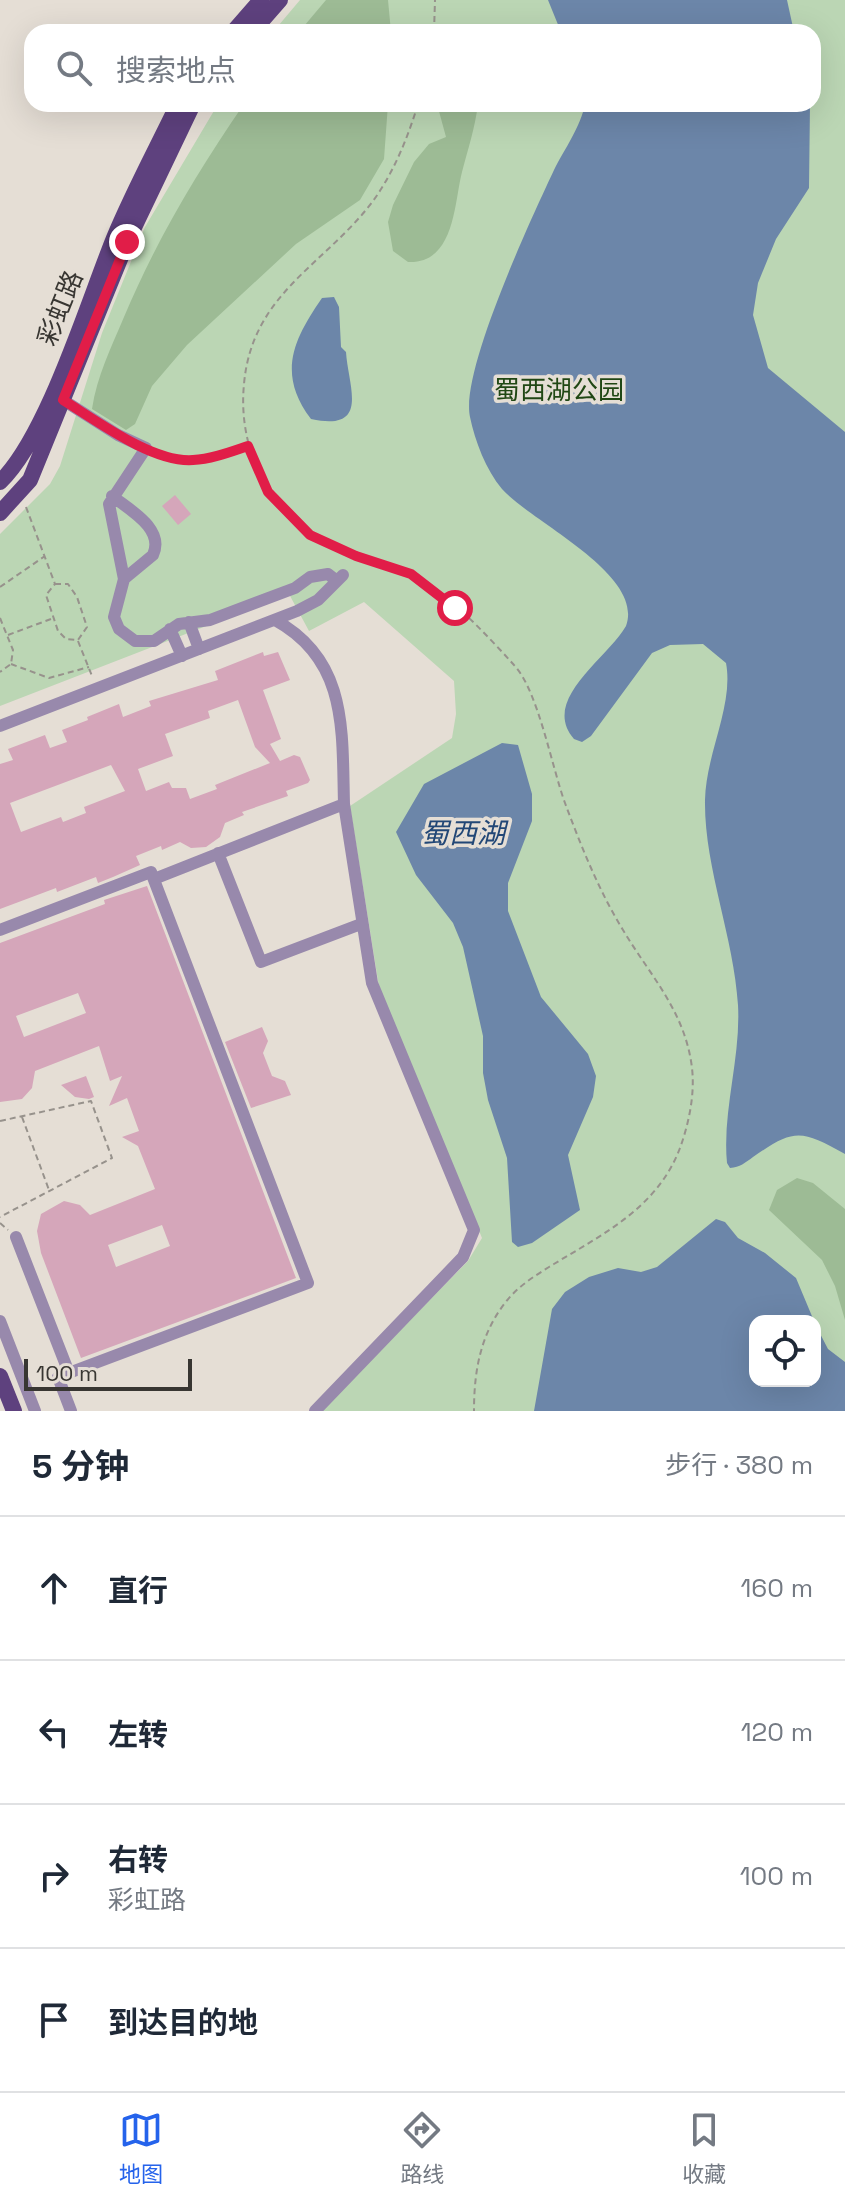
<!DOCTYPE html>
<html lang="zh">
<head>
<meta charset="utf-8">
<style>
  body { margin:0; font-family:"Space Grotesk","Noto Sans SC",sans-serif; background:#f2f2f3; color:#1f2937 }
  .controls { position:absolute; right:24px; bottom:24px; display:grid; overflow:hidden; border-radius:16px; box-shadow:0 8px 32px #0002 }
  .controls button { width:72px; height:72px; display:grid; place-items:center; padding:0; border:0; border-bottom:2px solid #e0e1e3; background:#fff; color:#1f2937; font:40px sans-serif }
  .scale { position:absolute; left:24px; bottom:20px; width:168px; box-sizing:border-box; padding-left:8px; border:4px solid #383632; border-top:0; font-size:22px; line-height:28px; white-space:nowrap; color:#383632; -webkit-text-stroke:6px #e5ded5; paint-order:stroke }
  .stop { position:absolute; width:24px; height:24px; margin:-18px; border:6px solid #e11d48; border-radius:50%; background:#fff }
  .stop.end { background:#e11d48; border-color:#fff; box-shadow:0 2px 8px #0008 }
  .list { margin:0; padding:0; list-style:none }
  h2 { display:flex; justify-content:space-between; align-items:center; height:104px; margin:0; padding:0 32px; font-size:34px }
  h2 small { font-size:26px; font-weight:400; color:#747a83 }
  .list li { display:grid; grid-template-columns:52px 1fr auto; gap:24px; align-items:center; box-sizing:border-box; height:144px; padding:0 32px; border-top:2px solid #e0e1e3 }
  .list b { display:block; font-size:30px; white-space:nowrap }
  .list p { margin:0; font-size:26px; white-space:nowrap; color:#747a83 }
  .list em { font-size:26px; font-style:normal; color:#747a83 }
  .icon { flex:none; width:44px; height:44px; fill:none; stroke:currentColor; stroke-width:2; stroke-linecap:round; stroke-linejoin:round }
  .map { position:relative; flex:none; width:845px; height:1411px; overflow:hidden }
  .search { position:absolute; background:#fff; box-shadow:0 8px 32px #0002; left:24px; right:24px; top:24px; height:88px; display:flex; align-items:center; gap:20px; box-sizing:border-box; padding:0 28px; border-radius:24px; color:#747a83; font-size:30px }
  .sheet { height:680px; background:#fff }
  nav { display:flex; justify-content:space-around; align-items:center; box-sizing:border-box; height:112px; border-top:2px solid #e0e1e3; background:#fff; font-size:22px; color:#747a83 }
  nav a { display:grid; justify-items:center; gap:4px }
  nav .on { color:#2563eb }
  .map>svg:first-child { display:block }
  .green { fill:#bbd6b4; fill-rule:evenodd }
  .forest { fill:#9dbb95 }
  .water { fill:#6c86a9 }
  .building { fill:#d5a6ba; fill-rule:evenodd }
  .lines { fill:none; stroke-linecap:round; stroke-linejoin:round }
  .path { stroke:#97928c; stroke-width:2; stroke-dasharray:6 4; stroke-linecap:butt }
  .minor { stroke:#9889ac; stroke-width:12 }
  .major { stroke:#5e417e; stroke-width:16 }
  .route { stroke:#e11d48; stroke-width:10 }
  .labels { text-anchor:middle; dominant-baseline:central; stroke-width:7; stroke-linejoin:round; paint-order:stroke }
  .street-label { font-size:26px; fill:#383632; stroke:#e5ded5 }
  .park-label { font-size:26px; fill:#204714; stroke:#e5ded5 }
  .water-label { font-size:28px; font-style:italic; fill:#224776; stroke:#e5ded5 }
</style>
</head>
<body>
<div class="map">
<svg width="845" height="1411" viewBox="0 0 845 1411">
  <rect width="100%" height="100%" fill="#e5ded5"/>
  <path class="green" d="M 300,0 L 845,0 L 845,1411 L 321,1411 L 468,1261 L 482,1238 L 379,987 L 350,806 L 452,738 L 456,714 L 454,681 L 364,602 L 309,631 L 289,594 L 0,706 L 0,534 L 50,484 L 60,466 L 102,333 L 145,227 L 218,104 L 813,104 L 813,32 L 273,32 ZM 755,1321 L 815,1321 L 815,1381 L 755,1381 Z"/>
  <path class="forest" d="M 326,0 L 388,0 L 391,32 L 299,32 Z
    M 244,104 L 388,104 L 384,159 L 360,200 L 296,244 L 187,345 L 152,386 L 135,424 L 126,430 L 92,409 C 97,376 111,348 124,317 C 156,241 197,172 244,104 Z
    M 437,104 L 478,104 C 475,128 468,149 462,172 C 454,203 455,264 408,262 L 393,251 L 388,222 L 393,205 L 414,162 L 429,144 L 446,137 Z
    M 797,1178 L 813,1183 L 845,1209 L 845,1320 L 835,1286 L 822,1260 L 769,1210 L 777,1190 Z"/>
  <path class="water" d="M 548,0 L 787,0 L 794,32 L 561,32 Z
    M 585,104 L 810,104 L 809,188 L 776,239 L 758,283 L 753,315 L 768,368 L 845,432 L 845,1154 C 801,1130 795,1128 753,1157 C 745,1163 740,1167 730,1168 L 727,1163 C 722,1111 741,1058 738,1005 C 734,937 704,867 705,800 C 706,753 734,705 726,663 L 703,644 L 670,645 L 652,653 L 591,736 L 582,742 L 574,739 C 540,700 607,659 626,626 C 645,574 531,522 502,489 C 486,470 475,441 470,417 C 460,371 532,217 554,170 C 564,150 581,126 585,104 Z
    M 334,297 L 339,307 L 341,347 L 346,352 C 348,386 371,432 311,419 C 277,374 293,340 322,298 Z
    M 502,743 L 518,745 L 532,794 L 532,821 L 508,883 L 508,911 L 541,997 L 588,1054 L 596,1076 L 593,1097 L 568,1155 L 580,1210 L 532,1243 L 518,1247 L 512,1242 L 507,1158 L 488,1100 L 483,1073 L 483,1036 L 463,947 L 453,923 L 416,875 L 396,832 L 424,784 Z
    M 716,1219 L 725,1222 L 738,1238 L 765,1253 L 796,1278 L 814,1321 L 755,1321 L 755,1381 L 815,1381 L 815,1324 L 828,1349 L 845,1362 L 845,1411 L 534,1411 L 552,1309 L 565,1292 L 589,1277 L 618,1268 L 641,1272 L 657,1267 Z"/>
  <path class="building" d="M 175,495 L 191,514 L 178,525 L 162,506 Z
    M 263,652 L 264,656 L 278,652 L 290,680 L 263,690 L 281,739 L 270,744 L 280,761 L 294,755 L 300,757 L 310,780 L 308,783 L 286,791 L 288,796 L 242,812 L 244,815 L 225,823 L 220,837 L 206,847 L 191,848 L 180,842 L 162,850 L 161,846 L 136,856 L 140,865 L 113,877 L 98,883 L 96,877 L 57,892 L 56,888 L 0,909 L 0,764 L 13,760 L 8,749 L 45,735 L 50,748 L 67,742 L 62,730 L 88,720 L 87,717 L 119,704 L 123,717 L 151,706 L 149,701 L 218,680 L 215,671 ZM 238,700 L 255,747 L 270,763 L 215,785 L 217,789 L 190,799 L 186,788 L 172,788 L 169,782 L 146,791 L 138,769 L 173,756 L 165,734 L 210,718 L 208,711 ZM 111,765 L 125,791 L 84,807 L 86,813 L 63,822 L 61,817 L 21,832 L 10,803 Z
    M 147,886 L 296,1278 L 81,1358 L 41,1253 L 37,1231 L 41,1214 L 64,1201 L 80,1205 L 90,1215 L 155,1189 L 138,1146 L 122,1137 L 139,1131 L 127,1098 L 109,1106 L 122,1076 L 110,1081 L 99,1046 L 35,1071 L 32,1088 L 22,1099 L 0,1102 L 0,943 L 105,904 L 104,900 ZM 78,993 L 86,1013 L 24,1037 L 16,1016 ZM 162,1225 L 170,1246 L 116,1267 L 108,1245 Z
    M 262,1027 L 268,1041 L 263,1053 L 272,1076 L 285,1081 L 291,1095 L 251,1108 L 225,1042 Z
    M 86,1076 L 94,1097 L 89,1099 L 75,1097 L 61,1085 Z"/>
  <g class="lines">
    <path class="path" d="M 434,32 L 435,0
      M 418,104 C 408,137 394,172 373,201 C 325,265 252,293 244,384 C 237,455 274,521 339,549 C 362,559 387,562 409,573 C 448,593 485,633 514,665 C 538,690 552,768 565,803 C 581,846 599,891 623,930 C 651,977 685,1011 692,1068 C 695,1094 689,1123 680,1148 C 657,1209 601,1235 549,1267 C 533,1277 517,1287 505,1303 C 480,1335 474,1372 474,1411
      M 159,452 L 191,461 L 248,446
      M 26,507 L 55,584
      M 55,584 L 68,584 L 77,597 L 87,627 L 78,640 L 66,639 L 58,631 L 46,595 Z
      M 0,587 L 45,556
      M 0,618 L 13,650 L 11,664 L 0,672
      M 8,635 L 51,619
      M 78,641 L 92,676
      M 11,664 L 49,678 L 89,667
      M 22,1117 L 49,1190
      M 0,1121 L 91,1101 L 112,1158 L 0,1217
      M 0,1223 L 8,1230"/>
    <path class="minor" d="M 63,400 L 118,435 L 146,448 L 109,504 L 124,579 L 114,617 L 119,629 L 135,641 L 154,641 L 179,624 L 210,620 L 295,588 L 310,577 L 328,574 L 337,581
      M 112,496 C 130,510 165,529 153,555 L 124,579
      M 189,622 L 199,649
      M 170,629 L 182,656
      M 0,726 L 297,611 L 318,600 L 343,575
      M 218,853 L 261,962 L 361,924
      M 154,879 L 344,804 C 342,730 348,660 275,620
      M 0,930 L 151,872 L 308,1283 L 58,1377 L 71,1411
      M 16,1237 L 69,1373
      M 0,1321 L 35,1411
      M 315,1411 L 463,1257 L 474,1230 L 372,983 L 344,804"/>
    <path class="major" d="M 233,32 L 261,0
      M 252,32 L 280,0
      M 0,482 C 47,437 88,302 114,238 C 133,192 157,148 178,104
      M 0,513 L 30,480 L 127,242 L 193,104
      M 0,1376 L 14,1411"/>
  </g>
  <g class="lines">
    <path class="route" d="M 127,242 L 63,400 C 97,421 153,463 193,460 C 212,459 230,452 248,446 L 268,492 L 310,535 L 356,556 L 411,574 L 455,608"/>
  </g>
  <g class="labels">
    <g class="street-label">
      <text transform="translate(60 308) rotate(-68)">彩虹路</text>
    </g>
    <g class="park-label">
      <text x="559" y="390">蜀西湖公园</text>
    </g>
    <g class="water-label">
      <text x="463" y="833">蜀西湖</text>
    </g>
  </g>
</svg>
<div class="controls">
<button><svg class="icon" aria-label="locate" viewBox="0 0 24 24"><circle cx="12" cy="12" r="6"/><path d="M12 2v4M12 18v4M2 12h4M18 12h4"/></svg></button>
</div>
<div class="scale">100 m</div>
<div class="stop" style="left:455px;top:608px"></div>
<div class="stop end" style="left:127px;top:242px"></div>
<div class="search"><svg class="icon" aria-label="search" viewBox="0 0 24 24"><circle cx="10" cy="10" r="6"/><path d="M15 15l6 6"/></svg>搜索地点</div>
</div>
<section class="sheet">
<h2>5 分钟<small>步行 · 380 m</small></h2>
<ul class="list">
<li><svg class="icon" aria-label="ahead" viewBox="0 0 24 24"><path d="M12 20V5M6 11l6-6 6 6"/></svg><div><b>直行</b></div><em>160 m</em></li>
<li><svg class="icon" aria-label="left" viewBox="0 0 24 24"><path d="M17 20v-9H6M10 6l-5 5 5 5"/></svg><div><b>左转</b></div><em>120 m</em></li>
<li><svg class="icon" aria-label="right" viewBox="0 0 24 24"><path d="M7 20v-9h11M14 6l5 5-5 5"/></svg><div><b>右转</b><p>彩虹路</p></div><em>100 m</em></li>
<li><svg class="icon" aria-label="arrive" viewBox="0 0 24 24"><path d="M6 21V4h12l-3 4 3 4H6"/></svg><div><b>到达目的地</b></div></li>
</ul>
</section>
<nav>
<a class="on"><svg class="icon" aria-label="map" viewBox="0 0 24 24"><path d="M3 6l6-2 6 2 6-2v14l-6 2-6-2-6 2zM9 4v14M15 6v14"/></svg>地图</a>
<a><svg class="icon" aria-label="directions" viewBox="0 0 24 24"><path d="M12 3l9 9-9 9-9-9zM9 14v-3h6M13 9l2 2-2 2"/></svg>路线</a>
<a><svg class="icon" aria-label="saved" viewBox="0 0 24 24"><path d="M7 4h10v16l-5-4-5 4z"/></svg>收藏</a>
</nav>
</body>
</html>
